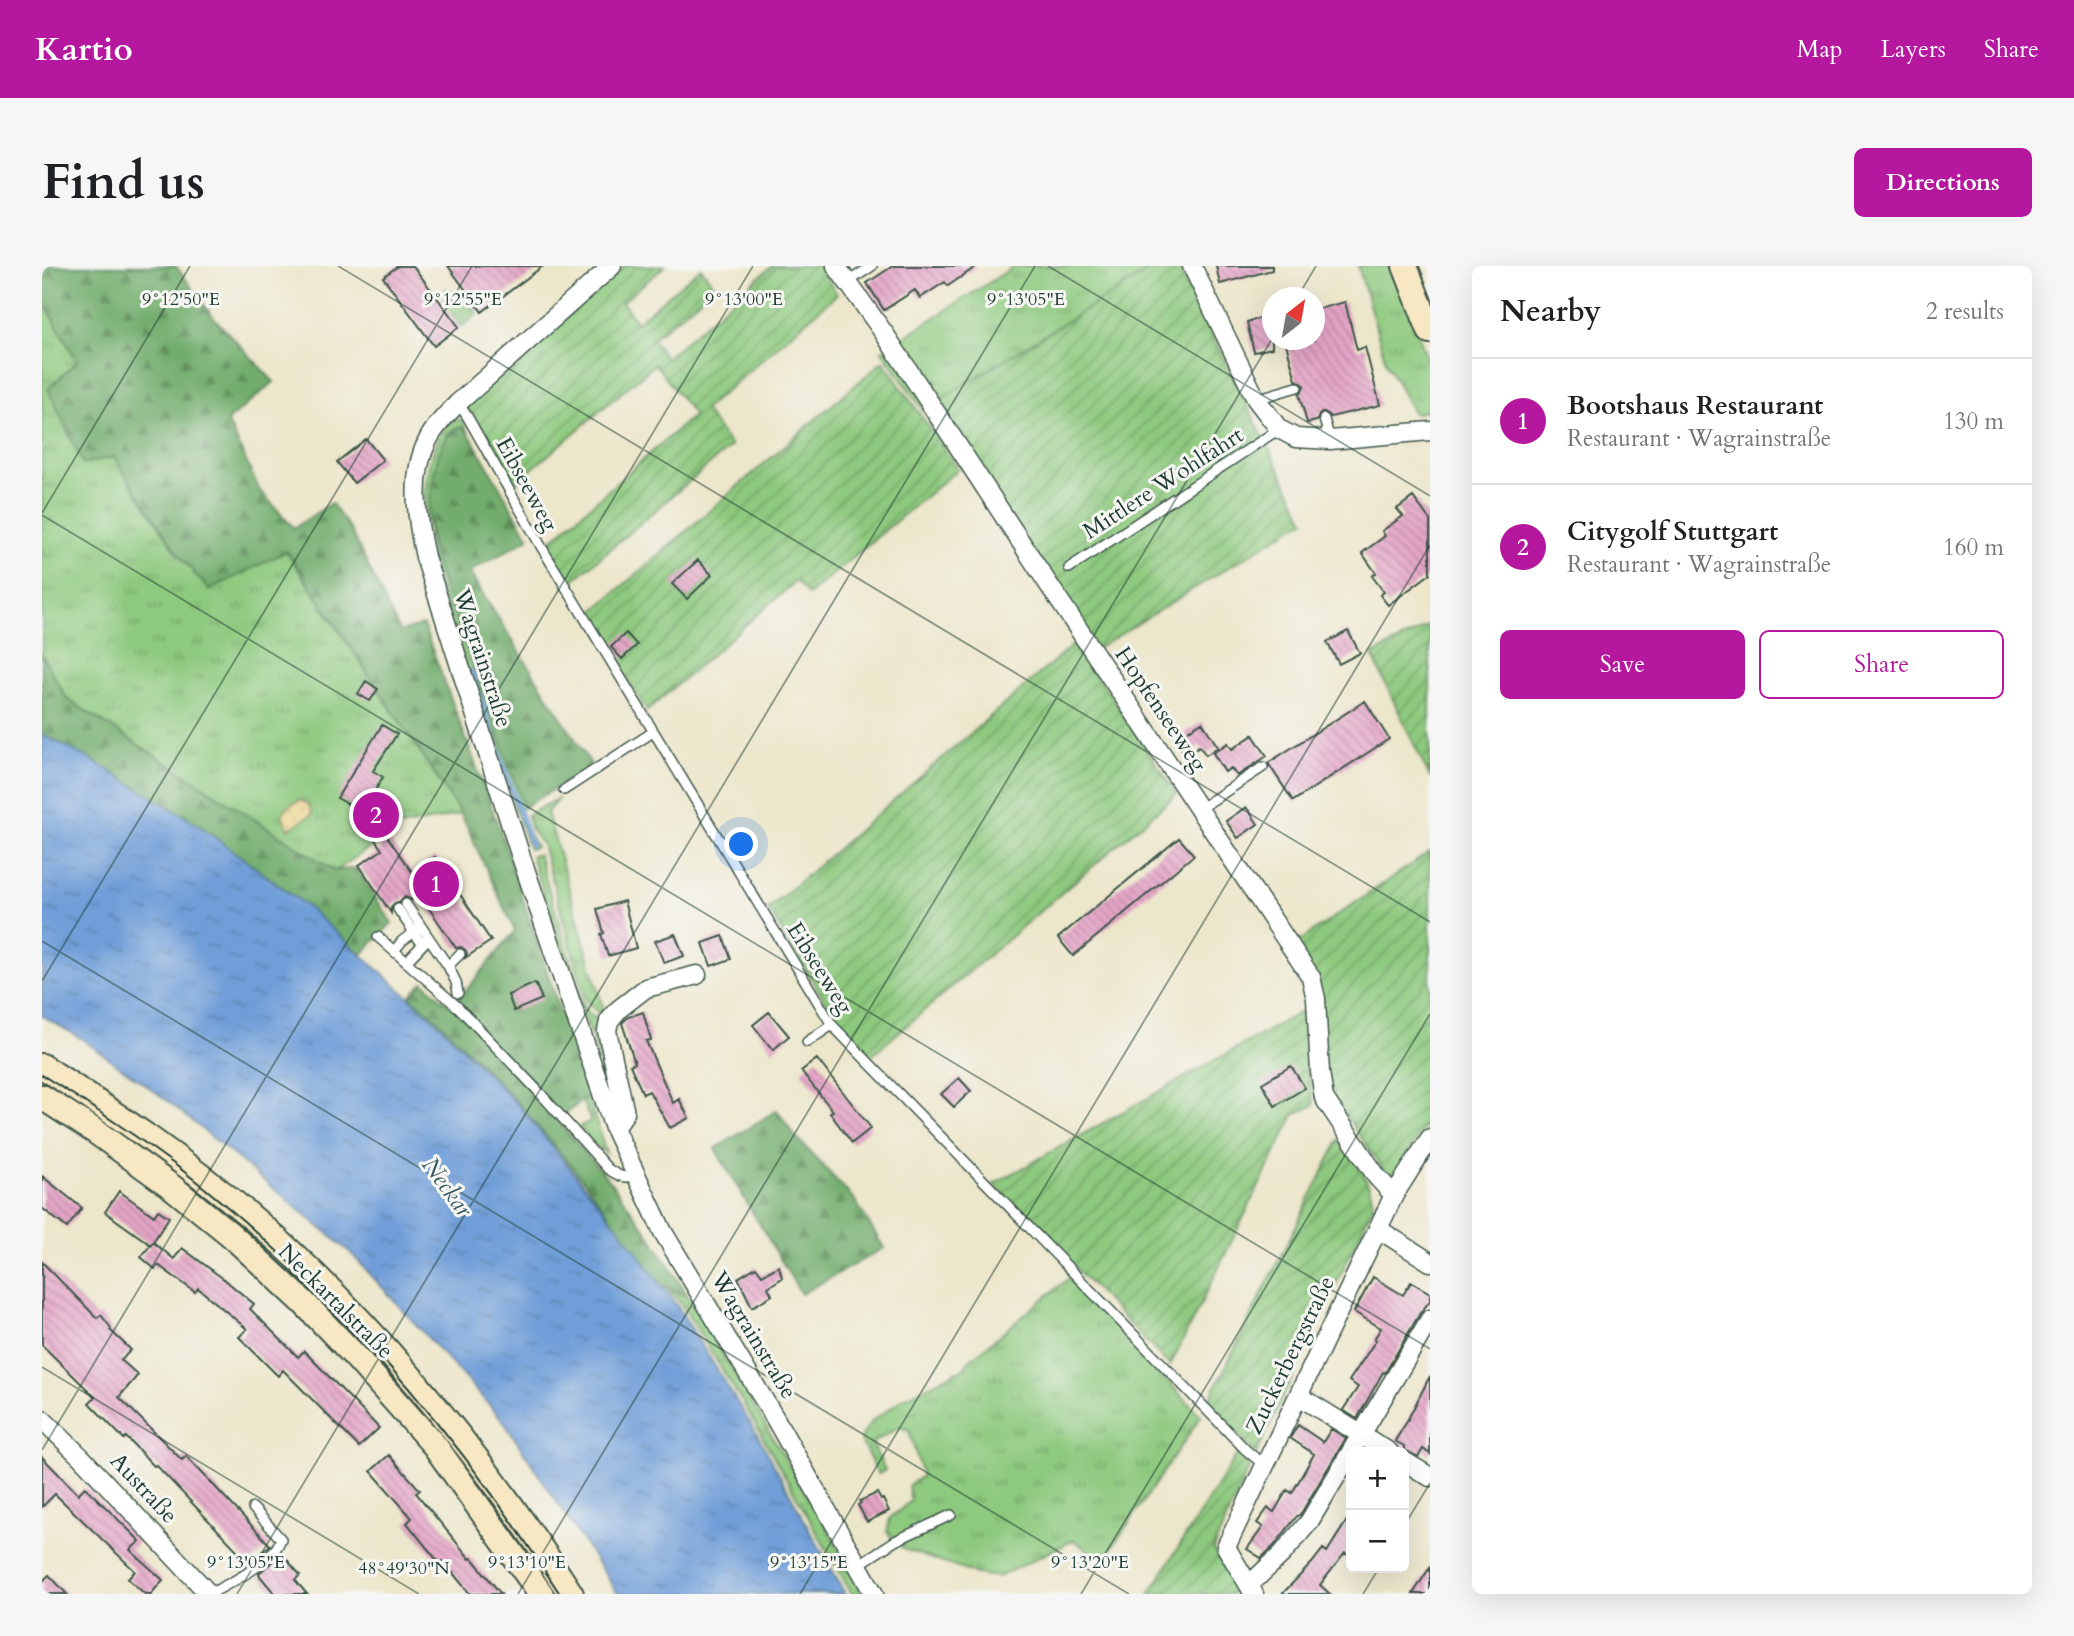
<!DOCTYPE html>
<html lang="en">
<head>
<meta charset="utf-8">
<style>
  body { margin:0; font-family:Cardo,serif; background:#f6f6f6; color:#202124 }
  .controls { position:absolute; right:21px; bottom:21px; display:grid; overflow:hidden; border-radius:10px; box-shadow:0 7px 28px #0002 }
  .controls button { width:63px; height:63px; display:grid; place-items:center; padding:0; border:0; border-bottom:2px solid #e0e0e0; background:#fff; color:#202124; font:35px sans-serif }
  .compass { position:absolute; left:1220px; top:21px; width:63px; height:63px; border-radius:50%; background:#fff; box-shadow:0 7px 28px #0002; rotate:31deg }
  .you { position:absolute; left:700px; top:579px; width:24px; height:24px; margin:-18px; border:5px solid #fff; border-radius:50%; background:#1a73e8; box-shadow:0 0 0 10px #1a73e833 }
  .badge { display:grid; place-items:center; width:46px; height:46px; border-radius:50%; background:#b5179e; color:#fff; font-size:23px; font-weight:700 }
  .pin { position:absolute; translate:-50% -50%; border:4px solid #fff; box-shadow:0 2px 7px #0006 }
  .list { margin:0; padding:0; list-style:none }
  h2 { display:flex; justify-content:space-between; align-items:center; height:91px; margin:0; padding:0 28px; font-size:30px }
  h2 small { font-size:23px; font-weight:400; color:#757577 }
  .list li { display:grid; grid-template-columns:46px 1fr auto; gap:21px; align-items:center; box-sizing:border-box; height:126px; padding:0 28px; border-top:2px solid #e0e0e0 }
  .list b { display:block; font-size:26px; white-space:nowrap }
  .list p { margin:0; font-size:23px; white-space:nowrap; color:#757577 }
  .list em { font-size:23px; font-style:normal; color:#757577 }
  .actions { display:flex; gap:14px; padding:21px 28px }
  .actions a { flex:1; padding:16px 0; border:2px solid #b5179e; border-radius:10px; text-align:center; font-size:24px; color:#b5179e }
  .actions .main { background:#b5179e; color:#fff }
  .map { position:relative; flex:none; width:1388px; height:1328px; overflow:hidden; border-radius:10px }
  header { display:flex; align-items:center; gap:42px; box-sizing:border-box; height:98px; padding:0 35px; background:#b5179e; color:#fff }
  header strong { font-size:33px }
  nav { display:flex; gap:38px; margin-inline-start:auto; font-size:24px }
  .intro { display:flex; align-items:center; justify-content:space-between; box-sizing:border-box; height:168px; padding:0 42px }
  h1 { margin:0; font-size:49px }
  .button { padding:18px 32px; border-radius:10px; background:#b5179e; color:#fff; font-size:24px; font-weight:700 }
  main { display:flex; gap:42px; padding:0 42px }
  aside { flex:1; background:#fff; border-radius:10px; box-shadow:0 7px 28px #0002 }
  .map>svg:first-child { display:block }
  .grass { fill:url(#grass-tufts); stroke:#568359; stroke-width:2 }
  .forest { fill:url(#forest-firs); stroke:#487550; stroke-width:2 }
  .sand { fill:url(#sand-dots); stroke:#868c69; stroke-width:2 }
  .garden { fill:url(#garden-furrows); stroke:#568359; stroke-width:2 }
  .water { fill:url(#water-ripples); stroke:#486e86; stroke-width:2 }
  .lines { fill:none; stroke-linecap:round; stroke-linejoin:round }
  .stream { stroke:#709ed8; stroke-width:4.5 }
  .building { fill:url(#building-back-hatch) }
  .service-casing { stroke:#3e564a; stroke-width:12 }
  .minor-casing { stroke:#3e564a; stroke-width:21 }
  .secondary-casing { stroke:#3e564a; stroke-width:28 }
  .service { stroke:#fff; stroke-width:9 }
  .minor { stroke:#fff; stroke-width:18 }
  .secondary { stroke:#f7e8c3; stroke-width:24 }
  .tram { stroke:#1f3d34; stroke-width:2 }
  .ticks { fill:none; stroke:#1f3d34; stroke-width:2; stroke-opacity:0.45 }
  .labels { text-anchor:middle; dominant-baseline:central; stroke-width:6; stroke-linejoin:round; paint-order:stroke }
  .street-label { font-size:23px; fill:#1f3d34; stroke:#f6f6f2 }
  .water-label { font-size:24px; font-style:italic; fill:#375a65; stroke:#f6f6f2 }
  .ticks-label { font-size:18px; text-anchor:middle; fill:#1f3d34; stroke:#f6f6f2; stroke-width:6; stroke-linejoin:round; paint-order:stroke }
</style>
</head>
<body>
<header>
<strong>Kartio</strong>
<nav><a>Map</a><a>Layers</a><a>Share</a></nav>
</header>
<div class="intro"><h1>Find us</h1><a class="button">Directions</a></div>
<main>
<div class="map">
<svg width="1388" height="1328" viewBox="0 0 1388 1328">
  <defs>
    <pattern id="grass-tufts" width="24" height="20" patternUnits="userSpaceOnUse" patternTransform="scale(1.75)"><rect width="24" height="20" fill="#8dc97e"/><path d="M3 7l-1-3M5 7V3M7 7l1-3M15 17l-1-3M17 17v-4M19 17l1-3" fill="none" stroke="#73a468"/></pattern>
    <pattern id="forest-firs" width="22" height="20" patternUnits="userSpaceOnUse" patternTransform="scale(1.75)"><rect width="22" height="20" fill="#72ad6d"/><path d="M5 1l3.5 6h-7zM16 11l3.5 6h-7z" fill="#5d8e5a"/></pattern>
    <pattern id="sand-dots" width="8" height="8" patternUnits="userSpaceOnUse" patternTransform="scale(1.75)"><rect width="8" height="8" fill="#eeda9e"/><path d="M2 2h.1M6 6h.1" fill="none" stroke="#ccbc89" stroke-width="1.8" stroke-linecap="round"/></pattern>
    <pattern id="garden-furrows" width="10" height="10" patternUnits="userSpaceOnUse" patternTransform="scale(1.75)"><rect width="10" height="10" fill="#8dc97e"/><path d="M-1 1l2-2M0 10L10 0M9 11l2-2" fill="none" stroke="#73a468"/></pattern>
    <pattern id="water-ripples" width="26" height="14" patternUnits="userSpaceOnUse" patternTransform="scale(1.75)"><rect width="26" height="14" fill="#709ed8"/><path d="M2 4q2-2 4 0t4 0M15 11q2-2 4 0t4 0" fill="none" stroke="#5b82b0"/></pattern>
    <pattern id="building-back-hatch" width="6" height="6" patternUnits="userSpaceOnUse" patternTransform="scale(1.75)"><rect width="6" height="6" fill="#e5a5c7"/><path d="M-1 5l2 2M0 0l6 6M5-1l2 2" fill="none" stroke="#b988a2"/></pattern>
  </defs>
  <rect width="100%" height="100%" fill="#f6f6f2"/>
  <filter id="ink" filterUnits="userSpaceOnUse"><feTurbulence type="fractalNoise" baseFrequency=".0143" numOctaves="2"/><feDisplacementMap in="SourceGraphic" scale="14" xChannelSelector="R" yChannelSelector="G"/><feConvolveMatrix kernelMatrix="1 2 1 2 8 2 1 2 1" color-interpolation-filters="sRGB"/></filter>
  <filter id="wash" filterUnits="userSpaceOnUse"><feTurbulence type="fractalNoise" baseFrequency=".00686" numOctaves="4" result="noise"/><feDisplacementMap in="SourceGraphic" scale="28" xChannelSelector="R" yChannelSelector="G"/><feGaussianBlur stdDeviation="1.57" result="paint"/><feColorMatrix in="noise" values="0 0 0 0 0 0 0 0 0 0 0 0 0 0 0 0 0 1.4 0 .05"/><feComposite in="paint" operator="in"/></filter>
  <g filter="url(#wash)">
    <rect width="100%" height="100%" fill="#ece6ca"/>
    <path class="grass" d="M 0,0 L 36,96 L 7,123 L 42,198 L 71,190 L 136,288 L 167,323 L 244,285 L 419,548 L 358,561 L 293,605 L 25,433 L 0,389 Z
      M 973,0 L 1115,0 L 881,144 L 840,85 Z
      M 1316,0 L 1353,0 L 1388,102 L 1387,144 L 1372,148 L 1344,96 Z
      M 404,23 L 427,35 L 436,48 L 420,60 L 401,36 Z
      M 413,154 L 420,154 L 426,166 L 420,161 L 413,162 L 405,169 L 393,296 L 482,541 L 478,543 L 486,566 L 494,581 L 487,583 L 389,297 L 382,226 L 387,197 L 398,169 L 406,157 Z
      M 517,532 L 505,546 L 562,745 L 558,749 L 544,734 L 500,578 L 489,563 L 485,549 Z
      M 496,588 L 541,737 L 544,744 L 557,756 L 558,767 L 573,842 L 489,590 Z
      M 546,830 L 564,887 L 552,878 L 537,861 L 549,855 L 540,835 Z
      M 1027,1012 L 1159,1150 L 1067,1286 L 1049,1287 L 1032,1274 L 956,1311 L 934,1308 L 861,1283 L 845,1266 L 848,1252 L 869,1235 L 866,1220 L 880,1210 L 867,1164 L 858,1161 L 830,1177 L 843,1204 L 836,1208 L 818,1173 L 829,1156 L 862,1132 L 924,1101 L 925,1096 Z
      M 627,1024 L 646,1030 L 792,1274 L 820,1328 L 810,1328 L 706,1145 L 640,1039 Z"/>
    <path class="forest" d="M 0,0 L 134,0 L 172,52 L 232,116 L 185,155 L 218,225 L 252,262 L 289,237 L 308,263 L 358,366 L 381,359 L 457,561 L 546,830 L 515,854 L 567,914 L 609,971 L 644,1027 L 620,1020 L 542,915 L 478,839 L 395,753 L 368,730 L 381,716 L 408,740 L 427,721 L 473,665 L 419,548 L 245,285 L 167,324 L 136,288 L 72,191 L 41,198 L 6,123 L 35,95 L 0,33 Z
      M 420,161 L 426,166 L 487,272 L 427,306 L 550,500 L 482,541 L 393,296 C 391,284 387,271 387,258 C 387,236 392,164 420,161 Z
      M 0,389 L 25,433 L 293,605 L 314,602 L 350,657 L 319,689 L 262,638 L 155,558 L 48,493 L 0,468 Z
      M 735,844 L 752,869 L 812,933 L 842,982 L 759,1028 L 673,883 Z"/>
    <path class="sand" d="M 258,534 L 267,539 L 270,548 L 247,563 L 240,549 L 246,540 Z"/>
    <path class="garden" d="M 583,0 L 623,0 L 580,36 L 595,56 L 659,2 L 673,20 L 610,73 L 624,92 L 730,0 L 777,0 L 795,28 L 662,144 L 689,180 L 528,317 L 505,278 L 652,149 L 613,98 L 471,219 L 424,139 Z
      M 1115,0 L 1135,0 L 1263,254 L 1045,389 L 881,144 Z
      M 841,95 L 916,203 L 766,329 L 754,315 L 605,445 L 547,349 Z
      M 1388,359 L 1388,512 L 1330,389 Z
      M 1033,377 L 1135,528 L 829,790 L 795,755 L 726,643 Z
      M 1388,586 L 1388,852 L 1350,911 L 1341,904 L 1290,829 L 1253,678 Z
      M 1266,742 L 1266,807 L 1272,839 L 1252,849 L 1128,1100 L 952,918 Z
      M 1297,874 C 1312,895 1330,914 1331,940 L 1214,1188 L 1165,1138 Z
      M 1196,1187 L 1208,1200 L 1171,1283 L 1198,1328 L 1107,1328 Z"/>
    <path class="water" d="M 0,468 L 48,493 L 155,558 L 262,638 L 394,755 L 477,840 L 574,958 L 636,1041 L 715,1168 L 803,1328 L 576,1328 L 460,1153 L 308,986 L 126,835 L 40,773 L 0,750 Z"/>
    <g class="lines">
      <path class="stream" d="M 429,405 L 489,579"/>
    </g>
    <g id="blocks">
      <path class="building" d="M 356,0 L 371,0 L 417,61 L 392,80 L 341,11 Z
        M 406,0 L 501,0 L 440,46 Z
        M 851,0 L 935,0 L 906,20 L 903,16 L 878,32 L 873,24 L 842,44 L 825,17 Z
        M 1174,0 L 1230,0 L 1230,4 L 1178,18 Z
        M 1303,36 L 1315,84 L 1323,81 L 1338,139 L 1289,151 L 1286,148 L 1281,146 L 1277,149 L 1275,155 L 1265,157 L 1257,128 L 1260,125 L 1262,120 L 1259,116 L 1254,114 L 1243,74 L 1272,74 L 1272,44 Z
        M 1230,49 L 1230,82 L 1212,86 L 1205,56 Z
        M 324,173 L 341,194 L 312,217 L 295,196 Z
        M 1371,231 L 1388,254 L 1388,308 L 1346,339 L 1338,329 L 1342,326 L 1330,310 L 1334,307 L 1320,287 L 1343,270 L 1340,265 L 1361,250 L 1355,243 Z
        M 656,294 L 670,309 L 645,333 L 630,318 Z
        M 1306,365 L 1318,387 L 1297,398 L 1285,376 Z
        M 584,367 L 595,379 L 580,393 L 569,381 Z
        M 324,415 L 336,423 L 328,435 L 316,428 Z
        M 1323,435 L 1347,473 L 1251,535 L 1226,497 Z
        M 1160,456 L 1176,481 L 1164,489 L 1157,480 L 1144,489 L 1133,473 Z
        M 340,459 L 355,468 L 331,505 L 341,511 L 334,523 L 356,556 L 342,566 L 370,606 L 393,591 L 449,675 L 423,692 L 425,687 L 423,684 L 419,681 L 414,682 L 378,629 L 370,634 L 363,631 L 357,636 L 353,637 L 349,641 L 349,647 L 317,599 L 340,584 L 311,541 L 295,532 Z
        M 1211,469 L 1225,490 L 1195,510 L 1189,502 L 1183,506 L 1171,487 L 1186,477 L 1190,483 Z
        M 1204,541 L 1216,558 L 1196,572 L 1184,555 Z
        M 1137,572 L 1152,589 L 1031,690 L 1016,672 Z
        M 582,635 L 594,682 L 566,690 L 559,668 L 562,667 L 555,643 Z
        M 633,668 L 642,690 L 622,697 L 613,675 Z
        M 681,670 L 689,693 L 669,700 L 661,677 Z
        M 493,717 L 500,733 L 472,745 L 466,729 Z
        M 601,746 L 609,774 L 604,775 L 631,837 L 637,833 L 647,852 L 628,862 L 607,825 L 601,828 L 588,799 L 593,797 L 580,757 L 586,751 Z
        M 727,746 L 747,770 L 731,784 L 711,759 Z
        M 775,793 L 829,862 L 810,877 L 788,847 L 791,845 L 759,805 Z
        M 1249,800 L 1263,822 L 1233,840 L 1220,817 Z
        M 917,812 L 929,825 L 912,841 L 899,828 Z
        M 0,910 L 40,942 L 25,962 L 0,942 Z
        M 77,925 L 112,950 L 116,944 L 127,951 L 109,979 L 63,946 Z
        M 111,976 L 132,993 L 140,982 L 183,1014 L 212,1038 L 208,1043 L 256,1091 L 262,1085 L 337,1162 L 317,1181 L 241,1104 L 236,1110 L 197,1071 L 205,1063 L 156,1022 L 153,1026 L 116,999 L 113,1003 L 99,991 Z
        M 0,996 L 55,1052 L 59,1049 L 69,1062 L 68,1064 L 89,1084 L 79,1094 L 96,1109 L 77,1131 L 140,1194 L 144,1190 L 228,1279 L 214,1292 L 207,1297 L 114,1199 L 112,1200 L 84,1171 L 82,1173 L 47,1137 L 53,1131 L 0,1079 Z
        M 737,1000 L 740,1012 L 726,1021 L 730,1029 L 710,1041 L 696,1012 L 714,1001 L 720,1009 Z
        M 1331,1011 L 1361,1029 L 1369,1016 L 1388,1027 L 1388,1035 L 1378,1047 L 1343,1107 L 1341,1106 L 1315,1153 L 1301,1144 L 1316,1121 L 1307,1115 L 1334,1074 L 1332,1073 L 1339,1062 L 1312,1046 Z
        M 1388,1110 L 1388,1188 L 1381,1183 L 1376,1191 L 1362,1184 L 1362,1180 L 1353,1175 L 1364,1157 Z
        M 1256,1159 L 1281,1176 L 1289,1163 L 1304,1172 L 1258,1249 L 1255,1250 L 1232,1280 L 1219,1292 L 1205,1283 L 1221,1261 L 1215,1257 L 1226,1242 L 1232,1246 L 1245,1224 L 1250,1227 L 1272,1188 L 1248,1172 Z
        M 347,1189 L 378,1224 L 374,1227 L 428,1293 L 430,1292 L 459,1328 L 428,1328 L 401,1295 L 398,1298 L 365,1257 L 370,1252 L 329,1205 Z
        M 0,1191 L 36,1228 L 43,1221 L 98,1275 L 88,1284 L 121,1314 L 109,1328 L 103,1328 L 86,1313 L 93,1305 L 13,1228 L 0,1241 Z
        M 835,1227 L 839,1234 L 841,1233 L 847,1245 L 825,1256 L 816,1239 L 819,1237 L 818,1235 Z
        M 1309,1248 L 1309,1291 L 1303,1287 L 1278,1319 L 1288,1328 L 1240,1328 L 1270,1297 L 1281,1283 L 1285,1286 Z
        M 238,1289 L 240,1291 L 242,1290 L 258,1309 L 253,1314 L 265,1328 L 233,1328 L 218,1310 L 217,1307 Z
        M 1388,1301 L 1388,1328 L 1371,1328 Z
        M 7,1309 L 25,1328 L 0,1328 L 0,1316 Z"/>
    </g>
  </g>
  <g filter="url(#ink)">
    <use href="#blocks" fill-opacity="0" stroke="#3e564a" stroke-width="2"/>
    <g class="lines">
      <g class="service-casing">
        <path id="service" d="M 806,16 L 830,0
          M 1214,133 L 1255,121
          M 416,137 L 425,150 L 500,282 L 790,759 L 1204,1184 L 1222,1199
          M 1282,153 L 1288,174
          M 1027,302 L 1237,163
          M 522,524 L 611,466
          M 1157,543 L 1221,501
          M 364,638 L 406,700
          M 356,643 L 380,678
          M 336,671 L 417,742 L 498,827 L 566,903 C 575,909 583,914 593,909
          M 352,685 L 360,675 L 375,664
          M 364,696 L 383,676
          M 416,727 L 414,716 L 406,700 L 418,688
          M 765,776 L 790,759
          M 816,1299 L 853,1275 L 909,1249
          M 168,1328 C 190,1315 230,1298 239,1273 L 211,1242"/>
      </g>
      <g class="minor-casing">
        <path id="minor" d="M 570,0 L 416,137 C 404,149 392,161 385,176 C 368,210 375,255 383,291 L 479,591 L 572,862 L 621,966 L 734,1154 L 832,1328
          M 794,0 L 842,67 L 1005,316 L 1269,711 L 1274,733 L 1278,806 L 1282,832 L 1335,911 L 1352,929
          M 1150,0 L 1214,133 L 1237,163 L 1254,172 L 1288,174 L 1388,165
          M 572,862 L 583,847 L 565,765 L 567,755 L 577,743 L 604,722 L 655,709
          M 1336,963 L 1388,996
          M 1257,1130 L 1347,1186
          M 0,1153 L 40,1192 L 167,1328
          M 1362,1195 L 1388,1211
          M 1207,1319 L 1240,1288 L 1267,1256 L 1388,1053
          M 1212,1328 L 1184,1281 L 1352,929 L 1388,872"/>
      </g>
      <g class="secondary-casing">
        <path id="secondary" d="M 1363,0 L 1388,65
          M 0,800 C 71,846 142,894 207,949 C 334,1057 439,1188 529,1328
          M 0,831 L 54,866 L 130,921 L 189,969 L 261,1036 L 312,1089 L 393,1180 L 499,1328"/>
      </g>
      <use href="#service" class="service"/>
      <use href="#minor" class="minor"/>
      <use href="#secondary" class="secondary"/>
      <path class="tram" d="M 0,809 C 48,839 95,870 140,904 C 292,1023 415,1166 518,1328"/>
    </g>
  </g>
  <path class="ticks" d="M 296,0 L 1388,656M 1006,0 L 1388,230M 1255,32 L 1274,0M 0,247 L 148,0M 0,249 L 1388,1083M 0,675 L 1087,1328M 0,715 L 430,0M 0,1101 L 377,1328M 0,1184 L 711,0M 1362,1260 L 1388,1217M 195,1328 L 993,0M 476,1328 L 1230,73M 758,1328 L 1388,279M 1039,1328 L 1388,748M 1321,1328 L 1337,1302"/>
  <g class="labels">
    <g class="street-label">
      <text transform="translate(1121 217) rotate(-33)">Mittlere Wohlfahrt</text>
      <text transform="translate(485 218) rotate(61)">Eibseeweg</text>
      <text transform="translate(441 392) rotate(72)">Wagrainstraße</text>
      <text transform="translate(1119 443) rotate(56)">Hopfenseeweg</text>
      <text transform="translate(778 702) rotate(58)">Eibseeweg</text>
      <text transform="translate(294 1035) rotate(45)">Neckartalstraße</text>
      <text transform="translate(712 1069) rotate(59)">Wagrainstraße</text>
      <text transform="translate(1248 1089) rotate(-64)">Zuckerbergstraße</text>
      <text transform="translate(102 1222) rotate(47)">Austraße</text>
    </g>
    <g class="water-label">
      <text transform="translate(405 921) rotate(54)">Neckar</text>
    </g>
  </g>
  <g class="ticks-label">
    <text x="139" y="39">9°12'50"E</text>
    <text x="421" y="39">9°12'55"E</text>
    <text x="702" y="39">9°13'00"E</text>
    <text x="984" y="39">9°13'05"E</text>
    <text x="204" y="1302">9°13'05"E</text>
    <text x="485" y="1302">9°13'10"E</text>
    <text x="767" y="1302">9°13'15"E</text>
    <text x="1048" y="1302">9°13'20"E</text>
    <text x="362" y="1308">48°49'30"N</text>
  </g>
</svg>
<div class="controls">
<button>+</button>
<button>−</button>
</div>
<svg class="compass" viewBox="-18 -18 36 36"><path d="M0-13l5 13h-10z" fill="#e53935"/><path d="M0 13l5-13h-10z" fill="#757577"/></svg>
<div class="you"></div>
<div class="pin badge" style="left:394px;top:618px">1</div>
<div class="pin badge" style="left:334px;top:549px">2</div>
</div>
<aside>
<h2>Nearby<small>2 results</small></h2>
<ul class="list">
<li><span class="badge">1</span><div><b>Bootshaus Restaurant</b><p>Restaurant · Wagrainstraße</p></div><em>130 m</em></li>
<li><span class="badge">2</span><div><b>Citygolf Stuttgart</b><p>Restaurant · Wagrainstraße</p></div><em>160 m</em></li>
</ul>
<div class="actions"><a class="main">Save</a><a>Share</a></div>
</aside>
</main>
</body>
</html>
